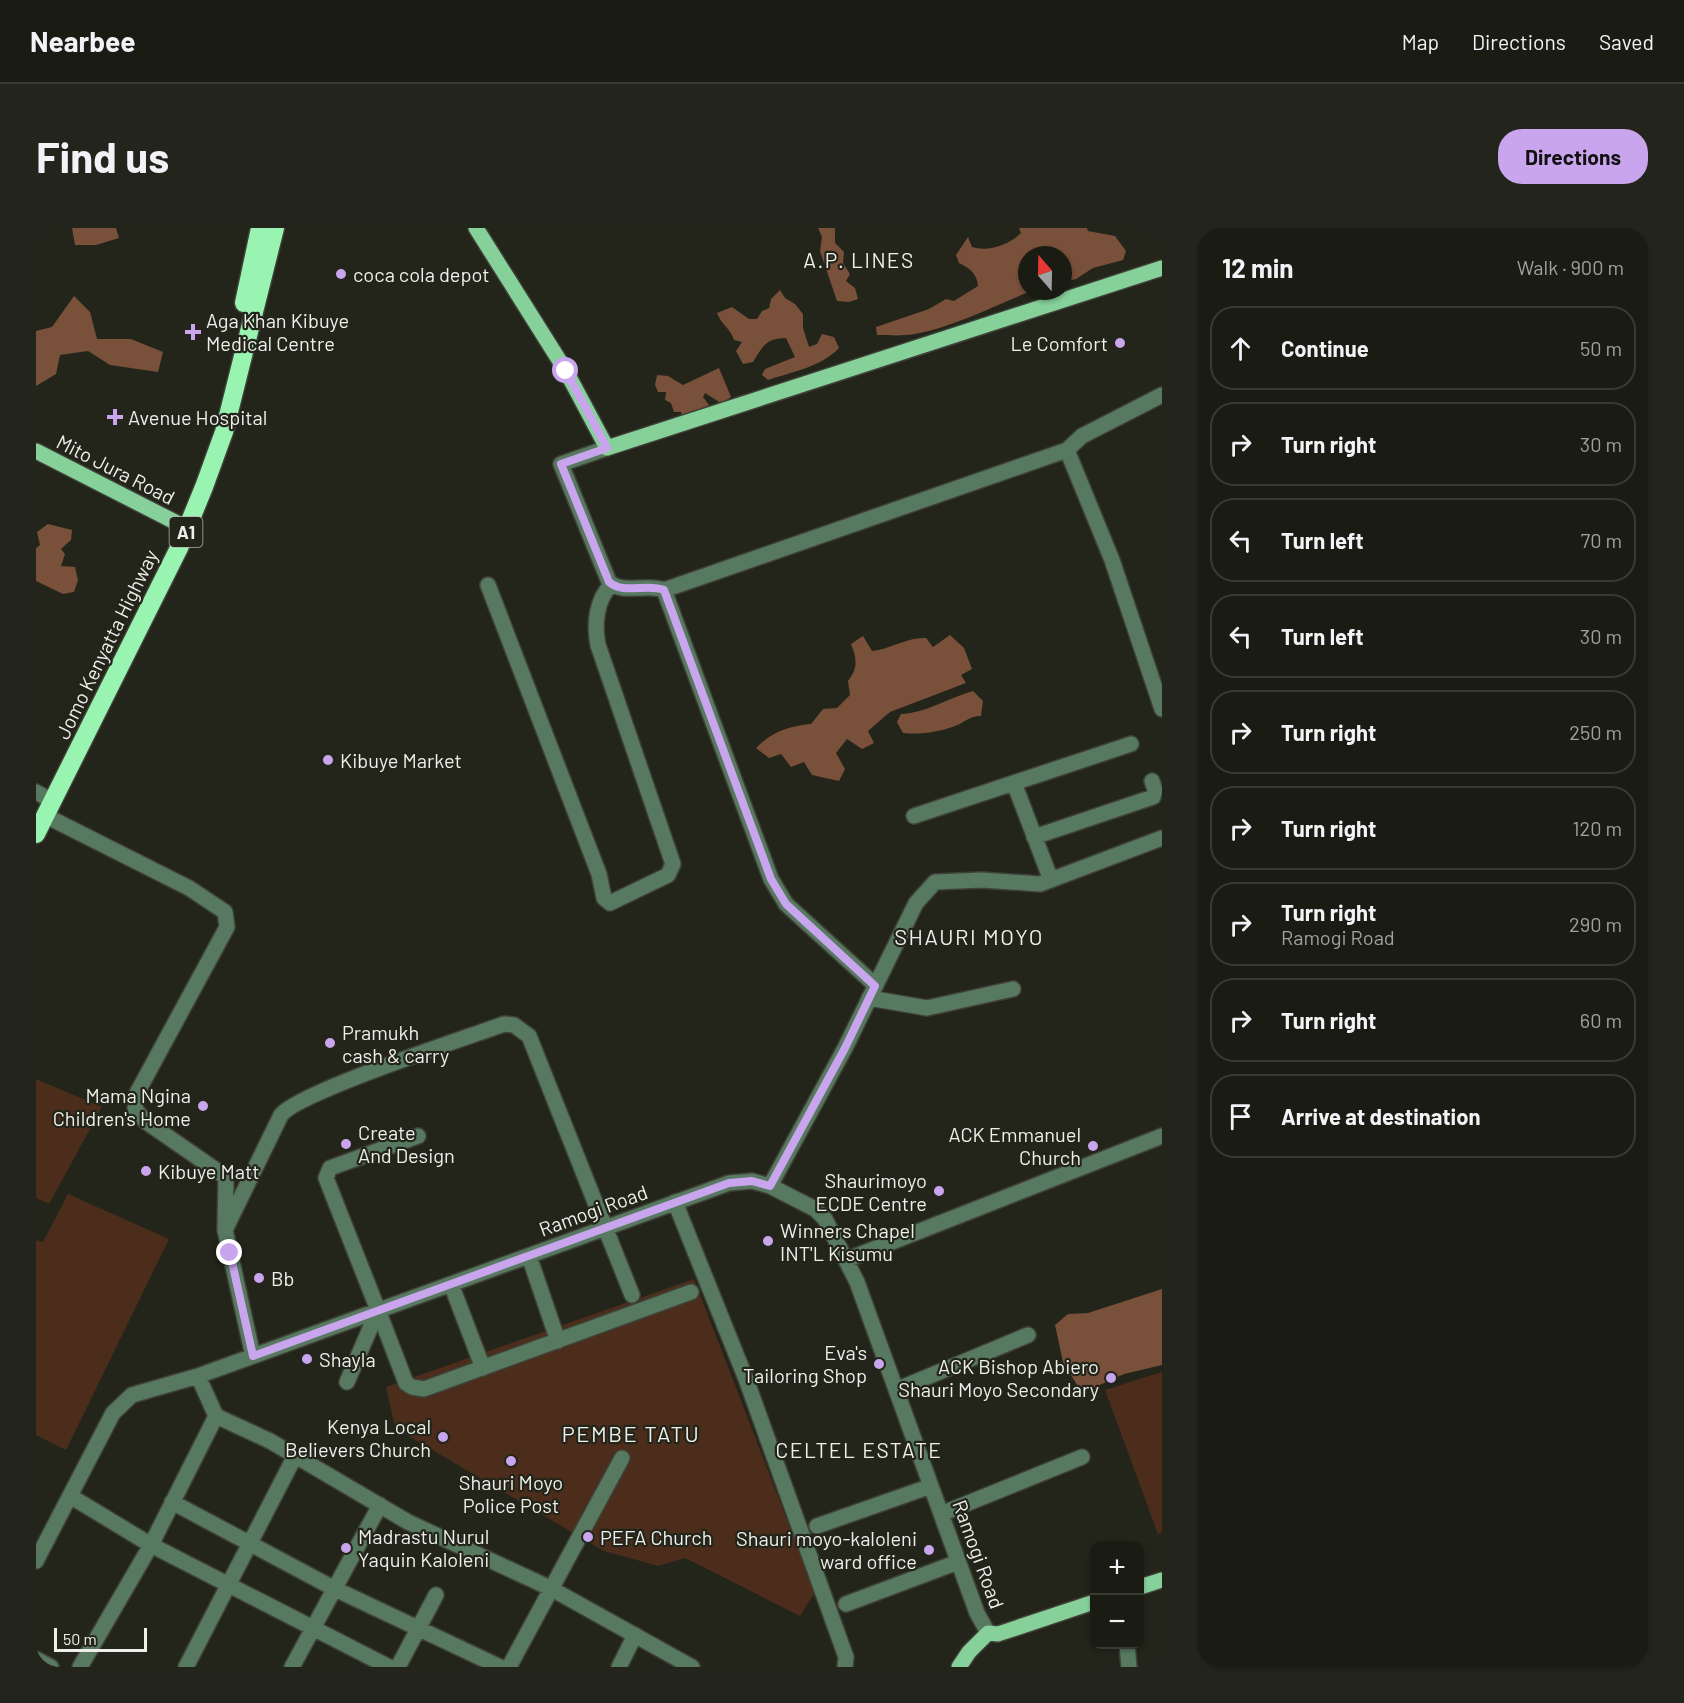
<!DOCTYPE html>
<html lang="en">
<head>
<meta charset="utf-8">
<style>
  body { margin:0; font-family:Barlow,sans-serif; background:#23251d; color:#f1f3f6 }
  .controls { position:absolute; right:18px; bottom:18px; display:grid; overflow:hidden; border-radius:12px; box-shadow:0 2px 4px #0004 }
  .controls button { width:54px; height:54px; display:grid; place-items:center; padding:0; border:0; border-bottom:2px solid #383a34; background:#1a1c14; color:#f1f3f6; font:30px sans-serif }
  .compass { position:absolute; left:982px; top:18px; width:54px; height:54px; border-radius:50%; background:#1a1c14; box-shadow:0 2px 4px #0004; rotate:340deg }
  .scale { position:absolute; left:18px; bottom:15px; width:93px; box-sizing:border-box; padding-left:6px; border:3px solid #edefe8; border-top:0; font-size:16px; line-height:21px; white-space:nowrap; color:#edefe8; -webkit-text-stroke:4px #23251b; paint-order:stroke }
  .stop { position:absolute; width:18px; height:18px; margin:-14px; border:4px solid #c9a5ee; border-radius:50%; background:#fff }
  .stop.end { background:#c9a5ee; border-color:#fff; box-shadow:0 2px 6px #0008 }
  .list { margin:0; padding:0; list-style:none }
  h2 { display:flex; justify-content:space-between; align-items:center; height:78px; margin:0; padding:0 24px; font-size:26px }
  h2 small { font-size:20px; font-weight:400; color:#9fa1a0 }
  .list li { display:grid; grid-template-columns:39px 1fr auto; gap:18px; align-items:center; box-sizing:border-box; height:84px; margin:0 12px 12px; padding:0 12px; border:2px solid #383a34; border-radius:24px }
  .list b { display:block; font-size:22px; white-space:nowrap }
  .list p { margin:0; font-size:20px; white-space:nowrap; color:#9fa1a0 }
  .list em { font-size:20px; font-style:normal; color:#9fa1a0 }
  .icon { flex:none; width:33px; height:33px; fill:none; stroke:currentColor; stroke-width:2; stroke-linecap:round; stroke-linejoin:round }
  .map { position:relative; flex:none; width:1126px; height:1439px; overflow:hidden; border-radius:24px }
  header { display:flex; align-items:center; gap:36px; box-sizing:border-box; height:84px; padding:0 30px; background:#1a1c14; border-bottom:2px solid #383a34 }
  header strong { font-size:28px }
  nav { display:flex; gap:33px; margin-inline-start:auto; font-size:21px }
  .intro { display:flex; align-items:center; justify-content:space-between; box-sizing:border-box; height:144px; padding:0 36px }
  h1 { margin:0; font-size:42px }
  .button { padding:15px 27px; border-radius:24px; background:#c9a5ee; color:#111; font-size:21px; font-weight:700 }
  main { display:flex; gap:36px; padding:0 36px }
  aside { flex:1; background:#1a1c14; border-radius:24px; box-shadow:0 2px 4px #0004 }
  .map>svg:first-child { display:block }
  .green { fill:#4c2d1c }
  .forest { fill:#795039 }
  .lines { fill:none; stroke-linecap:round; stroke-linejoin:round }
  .minor-casing { stroke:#3f4138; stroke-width:18 }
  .major-casing { stroke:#3f4138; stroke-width:18 }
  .highway-casing { stroke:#3f4138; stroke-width:21 }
  .minor { stroke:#57795f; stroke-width:15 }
  .major { stroke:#86d09a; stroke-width:15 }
  .highway { stroke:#99f3b1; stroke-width:18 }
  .route { stroke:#c9a5ee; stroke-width:8 }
  .poi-dot { fill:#c9a5ee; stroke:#23251b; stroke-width:2 }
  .labels { text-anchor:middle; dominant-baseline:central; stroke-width:4.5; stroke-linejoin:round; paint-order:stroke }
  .shield { fill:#23251b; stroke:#b0b2aa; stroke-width:1.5 }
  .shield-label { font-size:18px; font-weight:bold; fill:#edefe8 }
  .poi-label { font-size:20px; fill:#edefe8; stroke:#23251b; text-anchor:start }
  .street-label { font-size:20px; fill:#edefe8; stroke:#23251b }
  .neighbourhood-label { font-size:21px; letter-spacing:1.5px; fill:#edefe8; stroke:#23251b }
  .quarter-label { font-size:22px; letter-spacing:1.5px; fill:#edefe8; stroke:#23251b }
</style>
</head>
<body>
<header>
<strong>Nearbee</strong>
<nav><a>Map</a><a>Directions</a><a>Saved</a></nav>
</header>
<div class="intro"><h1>Find us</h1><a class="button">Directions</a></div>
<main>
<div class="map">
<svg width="1126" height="1439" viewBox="0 0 1126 1439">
  <rect width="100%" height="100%" fill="#23251b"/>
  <path class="green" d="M 0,851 L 66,879 L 13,976 L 0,970 Z
    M 32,966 L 133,1011 L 30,1222 L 0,1207 L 0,1012 L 7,1014 Z
    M 658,1051 L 779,1364 L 764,1388 L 649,1330 L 622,1338 L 568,1323 L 359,1200 L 350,1159 Z
    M 1126,1144 L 1126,1304 L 1122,1306 L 1069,1162 Z"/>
  <path class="forest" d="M 36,0 L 80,0 L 83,10 L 60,17 L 39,17 Z
    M 782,0 L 799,0 L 799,15 L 808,24 L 807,35 L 814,46 L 810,53 L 819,60 L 822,71 L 813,74 L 801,73 L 784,23 L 786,9 Z
    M 983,0 L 1051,0 L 1052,3 L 1079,8 L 1090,23 L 1087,32 L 1057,40 L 1040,51 L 1027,54 L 1027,27 L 991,27 L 991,63 L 995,63 C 960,77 907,104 870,107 C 860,108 851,107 841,107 L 840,99 L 893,81 L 910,71 L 918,73 L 942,58 C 941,46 934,40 923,35 L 920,27 L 932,9 L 936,19 C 953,24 973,17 985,5 Z
    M 744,62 L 749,70 L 759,76 L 767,86 L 767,100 L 773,119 L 781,116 L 786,106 L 798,109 L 803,120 C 785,139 756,144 732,152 L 726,147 L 729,141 L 759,129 L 750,110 C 730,110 727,118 717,134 L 707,136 L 700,123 L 706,114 L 698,112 C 694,100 685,96 681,85 L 696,79 L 713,91 L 721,91 L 726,83 L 733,80 L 735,71 Z
    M 38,68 L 54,84 L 61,111 L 95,111 L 127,124 L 122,144 L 74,137 L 52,123 L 24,127 L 20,146 L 0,158 L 0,103 L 16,99 Z
    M 683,140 L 695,169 L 685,175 L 669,165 L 667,169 L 673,177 L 646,191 L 645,184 L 638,184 L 635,175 L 629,172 L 630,164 L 622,164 L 619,157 L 621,147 L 632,148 L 647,157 Z
    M 12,296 L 36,302 L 35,312 L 25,321 L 29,326 L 25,338 L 39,339 L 42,352 L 38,364 L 27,366 L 0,353 L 0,320 L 4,317 L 1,304 Z
    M 914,407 L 928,420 L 936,441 L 925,447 L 930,455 L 854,484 L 832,503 L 838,515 L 826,521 L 811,511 L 800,525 L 809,541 L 803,553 L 776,547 L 768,534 L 755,539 L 745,526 L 733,530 L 720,520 C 736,504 752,498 775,496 L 787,481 L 801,480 L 814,467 L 812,453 C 822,440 821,431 815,416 L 827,408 L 836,423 C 855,421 871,409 890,410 L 897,419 Z
    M 937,463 L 947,473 L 945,488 C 933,488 930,494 919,498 C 902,504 886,507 867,505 L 861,494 L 865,486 C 890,485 912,470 937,463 Z
    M 1126,1061 L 1126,1137 L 1088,1146 L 1046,1165 L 1027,1134 L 1019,1097 L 1032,1086 L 1052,1085 Z"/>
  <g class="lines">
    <g class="minor-casing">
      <path id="minor" d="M 571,220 L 525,236 L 573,354 C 588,367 611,355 628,362 L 735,651 L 750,676 L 839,757
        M 1031,222 L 1076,332 L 1126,481
        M 452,357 L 563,646 L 568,670 L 574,675 L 632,647 L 637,636 L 562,417 C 558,397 560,372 575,357
        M 628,362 L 1031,222 L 1046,208 L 1126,167
        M 978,555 L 1015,652
        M 0,564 L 16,573
        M 10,588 L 153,660 L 189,684 L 191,699 L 101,865 L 99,881 L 109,893 L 190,949 L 189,1002 L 217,1128
        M 878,588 L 1095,516
        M 998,609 L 1117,569 L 1119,562 L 1116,553
        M 833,770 L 891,780 L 977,761
        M 734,958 L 809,820 L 880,675 L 899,654 L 946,652 L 1004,656 L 1126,610
        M 639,974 L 710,1151 L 810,1429 L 809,1439
        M 190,1000 L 245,887 C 263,864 430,810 468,796 L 478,797 L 493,808 L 596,1067
        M 493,1028 L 522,1113
        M 810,1032 L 1126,908
        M 415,1056 L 447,1140
        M 342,1082 L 370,1155 L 376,1159 L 388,1161 L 655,1064
        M 162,1148 L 180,1188 L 234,1213 L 372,1294 L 514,1360 L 656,1439
        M 311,1154 L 342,1082 L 290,950 L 294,940 L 382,908
        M 860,1162 L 992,1107
        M 34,1268 L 115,1317 L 353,1439
        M 136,1274 L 299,1361 L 464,1439
        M 905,1286 L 1046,1229
        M 781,1298 L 895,1258
        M 0,1333 L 77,1185 L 96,1167 L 162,1148 L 693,955 L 716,953 L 734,958 L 779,981 L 789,991 L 821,1054 L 941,1385 L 952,1405
        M 810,1376 L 922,1334
        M 1091,1416 L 1093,1439
        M 0,1431 L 15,1439
        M 44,1439 L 115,1317 L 180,1188
        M 150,1439 L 259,1228
        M 256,1439 L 344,1277
        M 362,1439 L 400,1367
        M 473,1439 L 586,1230
        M 583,1439 L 599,1407"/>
    </g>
    <g class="major-casing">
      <path id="major" d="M 440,0 L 530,143 L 571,220 L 1126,40
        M 0,223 L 141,295
        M 1104,1359 L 1126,1352
        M 923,1439 L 933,1424 L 952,1405 L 962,1406 L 1058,1374"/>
    </g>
    <g class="highway-casing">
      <path id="highway" d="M 208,75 L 224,0
        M 0,606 L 143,320 L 168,259 L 188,204 L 239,0"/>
    </g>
    <use href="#minor" class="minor"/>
    <use href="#major" class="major"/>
    <use href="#highway" class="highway"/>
  </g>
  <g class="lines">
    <path class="route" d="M 194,1025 L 217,1128 L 693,955 L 716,953 L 734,958 L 809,820 L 839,758 L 750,676 L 735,651 L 628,362 C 611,355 588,367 573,354 L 525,236 L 571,220 L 530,143"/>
  </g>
  <g class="poi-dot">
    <circle cx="305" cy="46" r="6"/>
    <path d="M154 95h6v6h6v6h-6v6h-6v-6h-6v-6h6z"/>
    <circle cx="1084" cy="115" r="6"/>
    <path d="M76 180h6v6h6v6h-6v6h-6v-6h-6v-6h6z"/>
    <circle cx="292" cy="532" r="6"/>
    <circle cx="294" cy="815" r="6"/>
    <circle cx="167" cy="878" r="6"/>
    <circle cx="310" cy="916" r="6"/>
    <circle cx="1057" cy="918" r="6"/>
    <circle cx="110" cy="943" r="6"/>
    <circle cx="903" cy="963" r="6"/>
    <circle cx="732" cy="1013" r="6"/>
    <circle cx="223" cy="1050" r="6"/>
    <circle cx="271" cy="1131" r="6"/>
    <circle cx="843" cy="1136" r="6"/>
    <circle cx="1075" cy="1150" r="6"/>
    <circle cx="407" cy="1209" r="6"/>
    <circle cx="475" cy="1233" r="6"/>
    <circle cx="552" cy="1309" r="6"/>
    <circle cx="310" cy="1320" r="6"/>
    <circle cx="893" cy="1322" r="6"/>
  </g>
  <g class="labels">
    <rect class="shield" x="133.5" y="289" width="33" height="30" rx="4.5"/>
    <g class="shield-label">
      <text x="150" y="304">A1</text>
    </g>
    <g class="poi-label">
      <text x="317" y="46">coca cola depot</text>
      <text x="170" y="92">Aga Khan Kibuye<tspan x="170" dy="23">Medical Centre</tspan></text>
      <text x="1072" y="115" text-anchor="end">Le Comfort</text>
      <text x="92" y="189">Avenue Hospital</text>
      <text x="304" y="532">Kibuye Market</text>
      <text x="306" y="804">Pramukh<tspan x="306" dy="23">cash &amp; carry</tspan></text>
      <text x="155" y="867" text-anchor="end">Mama Ngina<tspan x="155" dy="23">Children's Home</tspan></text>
      <text x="322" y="904">Create<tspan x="322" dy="23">And Design</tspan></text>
      <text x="1045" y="906" text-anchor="end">ACK Emmanuel<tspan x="1045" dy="23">Church</tspan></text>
      <text x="122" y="943">Kibuye Matt</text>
      <text x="891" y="952" text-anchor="end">Shaurimoyo<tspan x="891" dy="23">ECDE Centre</tspan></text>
      <text x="744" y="1002">Winners Chapel<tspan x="744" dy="23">INT'L Kisumu</tspan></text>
      <text x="235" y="1050">Bb</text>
      <text x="831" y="1124" text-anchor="end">Eva's<tspan x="831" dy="23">Tailoring Shop</tspan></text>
      <text x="283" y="1131">Shayla</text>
      <text x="1063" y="1138" text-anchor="end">ACK Bishop Abiero<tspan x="1063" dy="23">Shauri Moyo Secondary</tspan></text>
      <text x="395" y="1198" text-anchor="end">Kenya Local<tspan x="395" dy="23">Believers Church</tspan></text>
      <text x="475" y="1254" text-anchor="middle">Shauri Moyo<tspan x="475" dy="23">Police Post</tspan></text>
      <text x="322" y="1308">Madrastu Nurul<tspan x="322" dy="23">Yaquin Kaloleni</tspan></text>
      <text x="564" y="1309">PEFA Church</text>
      <text x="881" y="1310" text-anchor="end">Shauri moyo-kaloleni<tspan x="881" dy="23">ward office</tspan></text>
    </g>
    <g class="street-label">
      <text transform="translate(80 241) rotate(27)">Mito Jura Road</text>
      <text transform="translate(70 416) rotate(-64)">Jomo Kenyatta Highway</text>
      <text transform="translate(557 982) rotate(-20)">Ramogi Road</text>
      <text transform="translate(943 1326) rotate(70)">Ramogi Road</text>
    </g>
    <g class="neighbourhood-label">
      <text x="823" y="31">A.P. LINES</text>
      <text x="823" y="1221">CELTEL ESTATE</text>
    </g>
    <g class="quarter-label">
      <text x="933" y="708">SHAURI MOYO</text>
      <text x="595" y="1205">PEMBE TATU</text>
    </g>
  </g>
</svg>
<div class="controls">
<button>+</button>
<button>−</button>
</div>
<svg class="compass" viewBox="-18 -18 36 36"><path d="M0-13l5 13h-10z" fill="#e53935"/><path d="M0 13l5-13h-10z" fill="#9fa1a0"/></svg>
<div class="scale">50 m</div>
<div class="stop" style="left:530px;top:143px"></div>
<div class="stop end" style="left:194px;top:1025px"></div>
</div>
<aside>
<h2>12 min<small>Walk · 900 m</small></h2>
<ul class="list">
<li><svg class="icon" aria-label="ahead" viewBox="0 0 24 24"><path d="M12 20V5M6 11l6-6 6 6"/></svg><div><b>Continue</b></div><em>50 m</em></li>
<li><svg class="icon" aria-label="right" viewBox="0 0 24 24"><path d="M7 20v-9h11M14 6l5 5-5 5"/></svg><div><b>Turn right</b></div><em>30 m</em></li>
<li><svg class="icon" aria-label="left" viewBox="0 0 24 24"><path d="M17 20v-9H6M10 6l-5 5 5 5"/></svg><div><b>Turn left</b></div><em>70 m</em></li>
<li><svg class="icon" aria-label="left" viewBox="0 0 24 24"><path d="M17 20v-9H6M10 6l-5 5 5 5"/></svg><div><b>Turn left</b></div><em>30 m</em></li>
<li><svg class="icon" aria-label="right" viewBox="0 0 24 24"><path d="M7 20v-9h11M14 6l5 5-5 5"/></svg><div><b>Turn right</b></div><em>250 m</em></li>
<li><svg class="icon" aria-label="right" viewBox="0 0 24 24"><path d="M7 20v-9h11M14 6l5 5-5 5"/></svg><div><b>Turn right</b></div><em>120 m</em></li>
<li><svg class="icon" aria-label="right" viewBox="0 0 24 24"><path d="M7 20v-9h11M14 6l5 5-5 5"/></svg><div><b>Turn right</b><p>Ramogi Road</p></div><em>290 m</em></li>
<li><svg class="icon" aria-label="right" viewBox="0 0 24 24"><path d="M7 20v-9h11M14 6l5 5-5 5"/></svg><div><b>Turn right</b></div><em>60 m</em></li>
<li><svg class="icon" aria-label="arrive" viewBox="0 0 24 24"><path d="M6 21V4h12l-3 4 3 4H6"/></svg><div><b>Arrive at destination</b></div></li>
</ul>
</aside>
</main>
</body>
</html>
